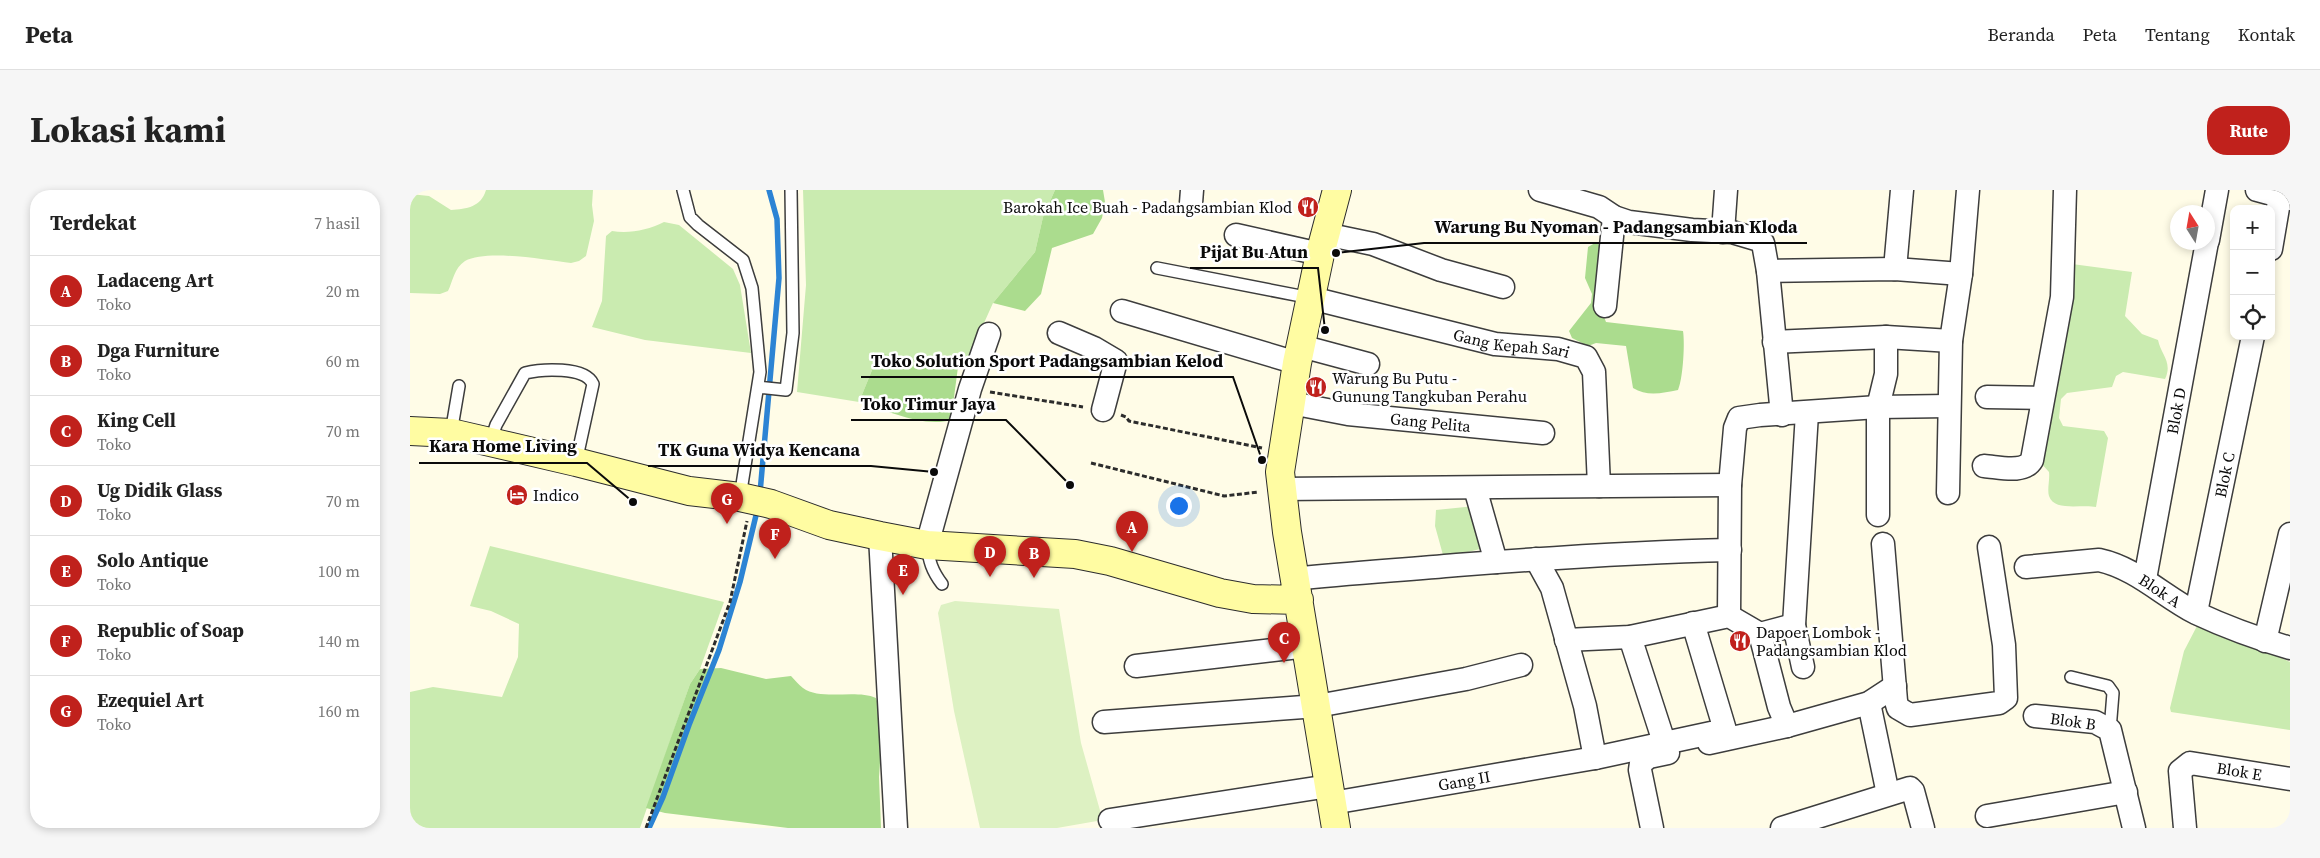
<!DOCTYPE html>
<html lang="id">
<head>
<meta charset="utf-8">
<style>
  body { margin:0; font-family:"Source Serif 4",serif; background:#f6f6f6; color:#222 }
  .controls { position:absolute; right:15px; top:15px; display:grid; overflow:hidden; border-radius:10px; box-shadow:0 2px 8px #0003 }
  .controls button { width:45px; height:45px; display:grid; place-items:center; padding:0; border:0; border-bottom:1px solid #e0e0e0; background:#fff; color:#222; font:25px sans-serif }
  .compass { position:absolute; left:1760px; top:15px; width:45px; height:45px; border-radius:50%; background:#fff; box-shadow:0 2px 8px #0003; rotate:349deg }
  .you { position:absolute; left:768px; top:315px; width:18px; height:18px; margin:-12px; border:4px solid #fff; border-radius:50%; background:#1a73e8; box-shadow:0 0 0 8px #1a73e833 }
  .badge { display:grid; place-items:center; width:32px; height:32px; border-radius:50%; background:#c0211c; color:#fff; font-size:16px; font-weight:700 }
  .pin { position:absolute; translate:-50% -41px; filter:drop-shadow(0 1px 2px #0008) }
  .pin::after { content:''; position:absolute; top:26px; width:18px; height:15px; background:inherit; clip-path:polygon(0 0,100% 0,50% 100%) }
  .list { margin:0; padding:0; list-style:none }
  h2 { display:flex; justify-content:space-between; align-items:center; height:65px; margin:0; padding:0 20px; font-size:21px }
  h2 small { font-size:16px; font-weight:400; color:#767676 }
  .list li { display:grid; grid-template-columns:32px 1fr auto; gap:15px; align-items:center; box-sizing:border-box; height:70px; padding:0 20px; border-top:1px solid #e0e0e0 }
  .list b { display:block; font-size:19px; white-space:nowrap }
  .list p { margin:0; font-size:16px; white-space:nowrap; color:#767676 }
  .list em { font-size:16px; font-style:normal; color:#767676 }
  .icon { flex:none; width:28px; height:28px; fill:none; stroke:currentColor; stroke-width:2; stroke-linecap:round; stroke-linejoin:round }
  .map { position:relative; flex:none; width:1880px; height:638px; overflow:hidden; border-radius:20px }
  header { display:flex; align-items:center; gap:30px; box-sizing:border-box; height:70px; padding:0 25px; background:#fff; border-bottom:1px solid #e0e0e0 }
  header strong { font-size:24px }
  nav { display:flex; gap:28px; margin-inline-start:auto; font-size:18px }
  .intro { display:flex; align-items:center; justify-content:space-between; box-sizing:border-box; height:120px; padding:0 30px }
  h1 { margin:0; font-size:35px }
  .button { padding:12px 22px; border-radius:20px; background:#c0211c; color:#fff; font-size:18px; font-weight:700 }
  main { display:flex; gap:30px; padding:0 30px }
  aside { flex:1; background:#fff; border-radius:20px; box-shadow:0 2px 8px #0003 }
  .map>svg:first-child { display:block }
  .green { fill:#caebb0 }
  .forest { fill:#abdc8e }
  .pitch { fill:#ddf1c2 }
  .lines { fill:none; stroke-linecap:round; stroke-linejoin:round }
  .stream { stroke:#2c84d4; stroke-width:5.5 }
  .lane-casing { stroke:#3d3d3d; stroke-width:14 }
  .street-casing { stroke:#3d3d3d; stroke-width:25 }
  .secondary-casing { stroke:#2c2c2c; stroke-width:30 }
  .path { stroke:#2c2c2c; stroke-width:3; stroke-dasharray:5 2.5; stroke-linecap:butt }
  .lane { stroke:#fff; stroke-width:11 }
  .street { stroke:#fff; stroke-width:22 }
  .secondary { stroke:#fffca2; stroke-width:28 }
  .labels { text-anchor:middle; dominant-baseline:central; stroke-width:5; stroke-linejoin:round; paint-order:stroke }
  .poi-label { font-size:16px; fill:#0a0a0a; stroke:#fff; text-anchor:start }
  .street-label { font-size:16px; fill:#0a0a0a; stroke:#fff }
  .leader { fill:none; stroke:#0a0a0a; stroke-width:2 }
  .callout-dot { fill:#0a0a0a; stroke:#fff; stroke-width:2 }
  .callout-label { font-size:18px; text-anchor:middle; font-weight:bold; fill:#0a0a0a; stroke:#fff; stroke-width:5; stroke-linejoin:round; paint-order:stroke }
</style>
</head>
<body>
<header>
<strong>Peta</strong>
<nav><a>Beranda</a><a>Peta</a><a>Tentang</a><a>Kontak</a></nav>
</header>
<div class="intro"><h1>Lokasi kami</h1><a class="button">Rute</a></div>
<main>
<aside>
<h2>Terdekat<small>7 hasil</small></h2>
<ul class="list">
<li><span class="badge">A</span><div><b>Ladaceng Art</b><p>Toko</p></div><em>20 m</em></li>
<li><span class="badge">B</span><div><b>Dga Furniture</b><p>Toko</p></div><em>60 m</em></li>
<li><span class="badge">C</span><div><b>King Cell</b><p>Toko</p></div><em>70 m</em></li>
<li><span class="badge">D</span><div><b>Ug Didik Glass</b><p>Toko</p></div><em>70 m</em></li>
<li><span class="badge">E</span><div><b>Solo Antique</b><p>Toko</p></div><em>100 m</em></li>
<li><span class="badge">F</span><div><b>Republic of Soap</b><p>Toko</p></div><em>140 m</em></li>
<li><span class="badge">G</span><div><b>Ezequiel Art</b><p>Toko</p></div><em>160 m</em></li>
</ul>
</aside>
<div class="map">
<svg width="1880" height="638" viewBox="0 0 1880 638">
  <rect width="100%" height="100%" fill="#fffce7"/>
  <path class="green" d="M 76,0 L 183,0 L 182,15 L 184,31 L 176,66 L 169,71 L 161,73 C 136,70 77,59 55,71 C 44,78 43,91 38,101 L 30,104 L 0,103 L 0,4 L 19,6 L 41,20 C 57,19 71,17 76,0 Z
    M 393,0 L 645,0 L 633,27 L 625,62 L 583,113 L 556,173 L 548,177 L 469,163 L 449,212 L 387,202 L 396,95 Z
    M 254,32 L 269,35 L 323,79 L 330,95 L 341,163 L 235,150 L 182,137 L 192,111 L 196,46 L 202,41 C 219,44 238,40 254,32 Z
    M 1662,74 L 1722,82 L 1715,126 L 1732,144 L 1748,150 C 1751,165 1763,172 1755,189 L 1713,182 L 1706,186 L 1702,197 L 1657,203 L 1651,209 L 1649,228 L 1653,236 L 1694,241 L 1698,248 L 1686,317 C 1672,314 1644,322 1639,306 C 1637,300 1640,289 1639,282 L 1630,272 Z
    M 1065,316 L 1074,358 L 1042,366 L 1033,365 L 1025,336 L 1026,320 Z
    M 80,356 L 314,412 L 290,479 L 280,494 L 230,638 L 0,638 L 0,502 L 23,497 L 92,507 L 108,467 L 109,434 L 81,421 L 60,416 Z
    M 1796,435 L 1880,472 L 1880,540 L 1761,522 L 1760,518 L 1774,461 L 1787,436 Z"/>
  <path class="forest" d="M 645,0 L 693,0 L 695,12 L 692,28 L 683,44 L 642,58 L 631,104 L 615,121 L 583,113 L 625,62 L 633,27 Z
    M 1185,53 L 1193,56 L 1191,119 L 1196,132 L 1273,141 C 1275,153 1273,189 1268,200 C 1253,203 1237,207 1223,198 L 1216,156 L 1186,153 L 1178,156 L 1162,148 L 1159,141 L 1181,113 L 1182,104 L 1175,88 L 1178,57 Z
    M 469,163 L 548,177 L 541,230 C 513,238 477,220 449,212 Z
    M 311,478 L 356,489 L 381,486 C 385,490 389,495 393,498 C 411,511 446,499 466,508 L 473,531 L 469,587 L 471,638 L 378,638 L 255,623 L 236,618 L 280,494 L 290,479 Z"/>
  <path class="pitch" d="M 545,411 L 649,419 L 671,553 L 691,624 L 687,631 L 647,638 L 570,638 L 544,521 L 528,423 L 531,415 Z"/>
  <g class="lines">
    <path class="stream" d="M 350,303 L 369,88 L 367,29 L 359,0
      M 239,638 L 253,607 L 279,535 L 309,460 L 330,392 L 348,317"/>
    <g class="lane-casing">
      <path id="lane" d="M 273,0 L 280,27 L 288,35 L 333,70 L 342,98 L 350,182 L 330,307
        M 747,78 L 901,108
        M 348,197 L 376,200 L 383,143 L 381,0
        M 41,243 L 49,196
        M 80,253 L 86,235 L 115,183 C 131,179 175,176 183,194 L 166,272
        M 517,355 C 519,371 522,381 532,394
        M 1661,487 L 1698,496 L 1703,503 L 1700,540"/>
    </g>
    <g class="street-casing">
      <g id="street">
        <path d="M 1130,0 L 1189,17 L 1204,27 L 1219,32 L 1282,40 L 1322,42 L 1349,50 L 1353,53 L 1358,81 L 1372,225"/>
        <path d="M 1847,0 L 1880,9"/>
        <path d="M 781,13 L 782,0"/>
        <path d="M 1313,42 L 1316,0"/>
        <path d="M 915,44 L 963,54 L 1031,80 L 1093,97"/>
        <path d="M 826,45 L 910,64"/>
        <path d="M 1798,50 L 1807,0"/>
        <path d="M 1861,59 L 1871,0"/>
        <path d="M 1485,79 L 1492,0"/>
        <path d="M 1358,81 L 1485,79 L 1551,84"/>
        <path id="s1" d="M 901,108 L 1085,154 L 1148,159 L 1176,167 L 1184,182 L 1189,296"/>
        <path d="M 1195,116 L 1204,27"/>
        <path d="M 712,121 L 887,173"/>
        <path d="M 649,143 L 684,158 L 706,171 L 693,220"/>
        <path d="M 1364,152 L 1476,147 L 1541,151"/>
        <path d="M 891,156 L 958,174"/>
        <path d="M 1577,207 L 1632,208"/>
        <path id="s2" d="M 881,213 L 938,224 L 1133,243"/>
        <path d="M 1574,276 C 1589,277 1614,284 1622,270 L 1652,107 L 1655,0"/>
        <path d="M 1065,298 L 1086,372"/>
        <path d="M 870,299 L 1320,295"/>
        <path d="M 1538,303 L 1541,151 L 1551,84 L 1558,0"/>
        <path d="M 1468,325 L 1468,217 L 1476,184 L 1476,147"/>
        <path d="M 470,346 L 486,638"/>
        <path d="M 1473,354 L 1486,511 L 1488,518 L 1500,525 L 1589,513 L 1596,508 L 1594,455 L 1579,357"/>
        <path d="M 517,355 L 560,199 L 579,144"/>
        <path d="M 1126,369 L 1142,398 L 1175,516 L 1185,568"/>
        <path id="s3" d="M 1616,377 L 1689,370 C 1726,378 1753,406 1786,423 C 1816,437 1849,449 1880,458"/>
        <path d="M 884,389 C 938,383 992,380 1047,375 C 1138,368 1228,362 1320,360"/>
        <path id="s4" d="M 1735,389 L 1797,52"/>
        <path id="s5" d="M 1786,422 L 1843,146"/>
        <path d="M 1319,426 L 1320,295 L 1325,238 L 1329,228 L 1350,225 L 1468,217 L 1538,216"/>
        <path d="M 1350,444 L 1369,517 L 1377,536"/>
        <path d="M 1220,447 L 1254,552"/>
        <path d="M 1156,450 L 1220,447 L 1319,426 L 1350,444 L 1384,435"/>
        <path d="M 1855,451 L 1880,344"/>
        <path d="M 726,476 L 897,456"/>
        <path d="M 1393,477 L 1384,435 L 1397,223"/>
        <path d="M 1459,513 L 1478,604"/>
        <path d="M 1625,526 L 1685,532 L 1700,540 L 1724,638"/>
        <path d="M 694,532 L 907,516 L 1056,489 L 1111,475"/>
        <path d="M 1299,553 L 1377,536 L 1459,513 L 1485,496"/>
        <path id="s6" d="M 922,613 L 1185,568 L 1315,540 L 1283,433"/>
        <path d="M 1577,626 L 1716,602"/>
        <path d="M 700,630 L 919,596"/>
        <path d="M 1242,638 L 1230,580 L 1231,573 L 1239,567 L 1258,563"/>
        <path d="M 1372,638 L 1500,598 L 1503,601 L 1513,638"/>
        <path id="s7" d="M 1775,638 L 1770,581 L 1780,573 L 1880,589"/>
      </g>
    </g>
    <g class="secondary-casing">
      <path id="secondary" d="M 0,241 L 41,243 L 166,272 L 279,301 L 330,307 L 361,314 L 419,335 L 470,346 L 517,355 L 665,364 L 700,371 L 810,403 L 843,409 L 889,410
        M 926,638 L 877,342 L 870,282 L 887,173 L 910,64 L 927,0"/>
    </g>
    <path class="path" d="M 580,202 L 673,217
      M 711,225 L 716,227 L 719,231 L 852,258
      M 681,273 L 814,306 L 849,302
      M 236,638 L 320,412 L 337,331"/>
    <use href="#lane" class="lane"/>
    <use href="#street" class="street"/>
    <use href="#secondary" class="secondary"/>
  </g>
  <defs>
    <g id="restaurant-disc" transform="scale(1.125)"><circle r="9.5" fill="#c0211c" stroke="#fff"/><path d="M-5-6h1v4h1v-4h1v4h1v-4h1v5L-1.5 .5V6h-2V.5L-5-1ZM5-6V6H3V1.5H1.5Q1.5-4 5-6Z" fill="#fff"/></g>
    <g id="hotel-disc" transform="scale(1.125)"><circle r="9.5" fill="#c0211c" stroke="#fff"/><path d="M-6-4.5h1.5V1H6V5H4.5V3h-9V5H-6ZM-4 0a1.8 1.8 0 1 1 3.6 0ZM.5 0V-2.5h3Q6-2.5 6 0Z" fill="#fff"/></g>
  </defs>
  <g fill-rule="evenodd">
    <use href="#restaurant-disc" x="898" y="17"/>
    <use href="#restaurant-disc" x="906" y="197"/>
    <use href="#hotel-disc" x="107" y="305"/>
    <use href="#restaurant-disc" x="1330" y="451"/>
  </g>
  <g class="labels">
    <g class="poi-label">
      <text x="882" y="17" text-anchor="end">Barokah Ice Buah - Padangsambian Klod</text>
      <text x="922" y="188">Warung Bu Putu -<tspan x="922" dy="18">Gunung Tangkuban Perahu</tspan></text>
      <text x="123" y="305">Indico</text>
      <text x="1346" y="442">Dapoer Lombok -<tspan x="1346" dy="18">Padangsambian Klod</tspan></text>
    </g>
    <g class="street-label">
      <text stroke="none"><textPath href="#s1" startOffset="206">Gang Kepah Sari</textPath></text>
      <text stroke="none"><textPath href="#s4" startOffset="171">Blok D</textPath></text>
      <text stroke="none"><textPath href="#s2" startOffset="141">Gang Pelita</textPath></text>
      <text stroke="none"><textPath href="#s5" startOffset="140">Blok C</textPath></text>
      <text stroke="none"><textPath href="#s3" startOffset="142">Blok A</textPath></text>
      <text transform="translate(1663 531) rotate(8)">Blok B</text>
      <text stroke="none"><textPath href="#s7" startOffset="120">Blok E</textPath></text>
      <text stroke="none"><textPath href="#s6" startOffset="134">Gang II</textPath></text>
    </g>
  </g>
  <path class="leader" d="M926 63L1014 53H1397M915 140L908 78H780M852 270L823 187H451M660 295L596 230H441M223 312L177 273H9M524 282L461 276H238"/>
  <g class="callout-dot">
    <circle cx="926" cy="63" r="5"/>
    <circle cx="915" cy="140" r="5"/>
    <circle cx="852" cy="270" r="5"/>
    <circle cx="660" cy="295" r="5"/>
    <circle cx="223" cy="312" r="5"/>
    <circle cx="524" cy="282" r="5"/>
  </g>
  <g class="callout-label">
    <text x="1206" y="43">Warung Bu Nyoman - Padangsambian Kloda</text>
    <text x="844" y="68">Pijat Bu Atun</text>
    <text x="637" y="177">Toko Solution Sport Padangsambian Kelod</text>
    <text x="518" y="220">Toko Timur Jaya</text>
    <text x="93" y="262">Kara Home Living</text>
    <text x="349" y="266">TK Guna Widya Kencana</text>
  </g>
</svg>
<div class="controls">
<button>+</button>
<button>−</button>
<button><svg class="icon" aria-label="locate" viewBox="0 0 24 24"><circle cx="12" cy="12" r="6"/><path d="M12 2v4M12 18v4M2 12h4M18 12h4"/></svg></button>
</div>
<svg class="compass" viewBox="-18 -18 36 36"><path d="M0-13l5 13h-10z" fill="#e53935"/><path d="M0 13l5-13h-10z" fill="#767676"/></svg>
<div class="you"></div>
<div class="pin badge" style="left:722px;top:362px">A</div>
<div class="pin badge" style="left:624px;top:388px">B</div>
<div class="pin badge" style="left:874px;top:473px">C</div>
<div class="pin badge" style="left:580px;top:387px">D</div>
<div class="pin badge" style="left:493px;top:405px">E</div>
<div class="pin badge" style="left:365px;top:369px">F</div>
<div class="pin badge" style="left:317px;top:334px">G</div>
</div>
</main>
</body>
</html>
